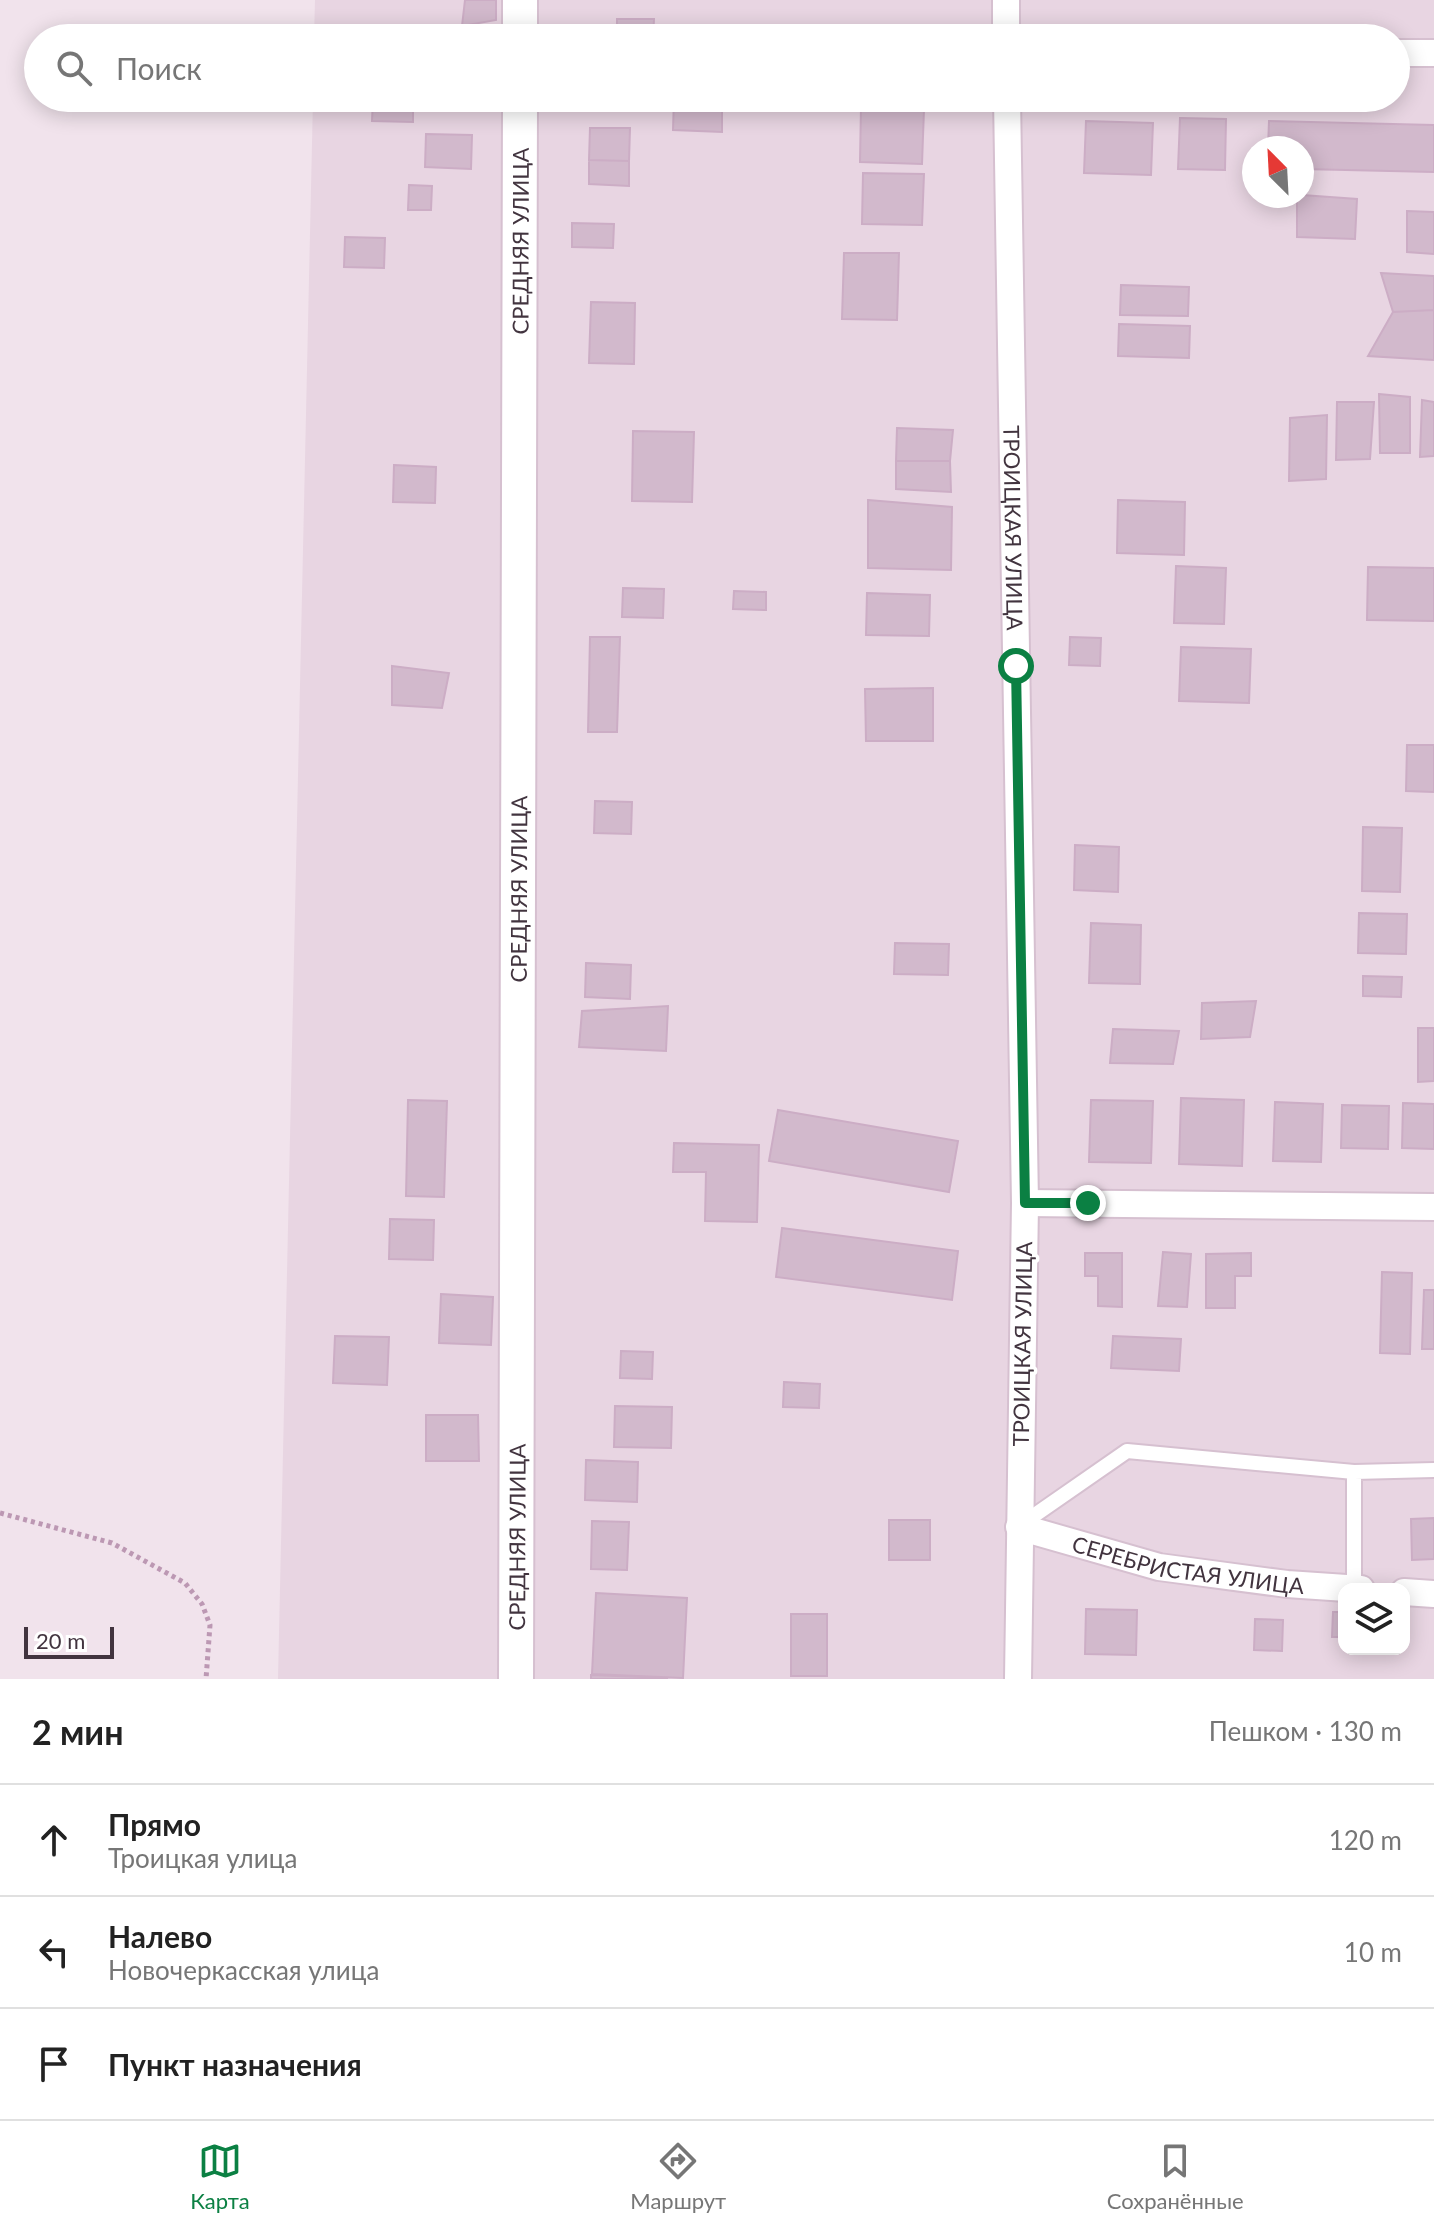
<!DOCTYPE html>
<html lang="ru">
<head>
<meta charset="utf-8">
<style>
  body { margin:0; font-family:Lato,sans-serif; background:#f6f6f6; color:#222 }
  .controls { position:absolute; right:24px; bottom:24px; display:grid; overflow:hidden; border-radius:16px; box-shadow:0 4px 20px #0003 }
  .controls button { width:72px; height:72px; display:grid; place-items:center; padding:0; border:0; border-bottom:2px solid #e0e0e0; background:#fff; color:#222; font:40px sans-serif }
  .compass { position:absolute; left:1242px; top:136px; width:72px; height:72px; border-radius:50%; background:#fff; box-shadow:0 4px 20px #0003; rotate:336deg }
  .scale { position:absolute; left:24px; bottom:20px; width:90px; box-sizing:border-box; padding-left:8px; border:4px solid #42343f; border-top:0; font-size:22px; line-height:28px; white-space:nowrap; color:#42343f; -webkit-text-stroke:6px #fff; paint-order:stroke }
  .stop { position:absolute; width:24px; height:24px; margin:-18px; border:6px solid #0b8043; border-radius:50%; background:#fff }
  .stop.end { background:#0b8043; border-color:#fff; box-shadow:0 2px 8px #0008 }
  .list { margin:0; padding:0; list-style:none }
  h2 { display:flex; justify-content:space-between; align-items:center; height:104px; margin:0; padding:0 32px; font-size:34px }
  h2 small { font-size:26px; font-weight:400; color:#767676 }
  .list li { display:grid; grid-template-columns:52px 1fr auto; gap:24px; align-items:center; box-sizing:border-box; height:112px; padding:0 32px; border-top:2px solid #e0e0e0 }
  .list b { display:block; font-size:30px; white-space:nowrap }
  .list p { margin:0; font-size:26px; white-space:nowrap; color:#767676 }
  .list em { font-size:26px; font-style:normal; color:#767676 }
  .icon { flex:none; width:44px; height:44px; fill:none; stroke:currentColor; stroke-width:2; stroke-linecap:round; stroke-linejoin:round }
  .map { position:relative; flex:none; width:1434px; height:1679px; overflow:hidden }
  .search { position:absolute; background:#fff; box-shadow:0 4px 20px #0003; left:24px; right:24px; top:24px; height:88px; display:flex; align-items:center; gap:20px; box-sizing:border-box; padding:0 28px; border-radius:44px; color:#767676; font-size:30px }
  .sheet { height:440px; background:#fff }
  nav { display:flex; justify-content:space-around; align-items:center; box-sizing:border-box; height:112px; border-top:2px solid #e0e0e0; background:#fff; font-size:22px; color:#767676 }
  nav a { display:grid; justify-items:center; gap:4px }
  nav .on { color:#0b8043 }
  .map>svg:first-child { display:block }
  .residential { fill:#e8d5e2; fill-rule:evenodd }
  .building { fill:#d2b9cc; stroke:#ccadc5; stroke-width:2 }
  .lines { fill:none; stroke-linecap:round; stroke-linejoin:round }
  .service-casing { stroke:#d6c0d0; stroke-width:18 }
  .minor-casing { stroke:#d6c0d0; stroke-width:30 }
  .tertiary-casing { stroke:#d6c0d0; stroke-width:38 }
  .path { stroke:#bc98b3; stroke-width:5; stroke-dasharray:4 4; stroke-linecap:butt }
  .service { stroke:#fff; stroke-width:14 }
  .minor { stroke:#fff; stroke-width:26 }
  .tertiary { stroke:#fff; stroke-width:34 }
  .route { stroke:#0b8043; stroke-width:10 }
  .labels { text-anchor:middle; dominant-baseline:central; stroke-width:7; stroke-linejoin:round; paint-order:stroke }
  .street-label { font-size:22px; fill:#42343f; stroke:#fff }
</style>
</head>
<body>
<div class="map">
<svg width="1434" height="1679" viewBox="0 0 1434 1679">
  <rect width="100%" height="100%" fill="#f1e3ec"/>
  <path class="residential" d="M 315,0 L 1434,0 L 1434,1679 L 278,1679 L 313,98 L 1396,98 L 1396,38 L 314,38 ZM 1254,148 L 1302,148 L 1302,196 L 1254,196 ZM 1344,1589 L 1404,1589 L 1404,1649 L 1344,1649 Z"/>
  <path class="building" d="M 465,0 L 496,0 L 496,20 L 462,26 Z
    M 617,19 L 654,19 L 653,38 L 617,38 Z
    M 373,98 L 413,98 L 413,122 L 372,121 Z
    M 674,98 L 722,98 L 722,132 L 673,130 Z
    M 861,107 L 924,109 L 922,164 L 860,162 Z
    M 1180,118 L 1226,119 L 1225,170 L 1178,169 Z
    M 1086,121 L 1153,123 L 1151,175 L 1084,173 Z
    M 1269,121 L 1434,125 L 1434,172 L 1302,169 L 1302,148 L 1268,148 Z
    M 590,128 L 630,128 L 629,161 L 589,160 Z
    M 426,134 L 472,135 L 471,169 L 425,167 Z
    M 589,160 L 629,161 L 629,186 L 589,184 Z
    M 863,173 L 924,174 L 922,225 L 862,224 Z
    M 409,185 L 432,186 L 431,210 L 408,210 Z
    M 1302,195 L 1357,199 L 1355,239 L 1297,237 L 1297,196 Z
    M 1407,211 L 1434,212 L 1434,254 L 1407,252 Z
    M 572,223 L 614,224 L 613,248 L 572,247 Z
    M 345,237 L 385,238 L 384,268 L 344,267 Z
    M 844,253 L 899,253 L 897,320 L 842,319 Z
    M 1381,273 L 1434,276 L 1434,310 L 1393,312 Z
    M 1121,285 L 1189,287 L 1188,316 L 1120,315 Z
    M 591,302 L 635,303 L 634,364 L 589,363 Z
    M 1434,310 L 1434,360 L 1368,356 L 1393,312 Z
    M 1119,324 L 1190,326 L 1189,358 L 1118,356 Z
    M 1379,394 L 1410,397 L 1410,453 L 1380,453 Z
    M 1422,400 L 1434,402 L 1434,456 L 1420,457 Z
    M 1337,402 L 1374,402 L 1370,459 L 1336,460 Z
    M 1327,415 L 1326,479 L 1289,481 L 1290,418 Z
    M 897,428 L 953,430 L 950,461 L 896,461 Z
    M 633,431 L 694,432 L 692,502 L 632,501 Z
    M 896,461 L 950,461 L 951,492 L 896,489 Z
    M 394,465 L 436,467 L 435,503 L 393,502 Z
    M 868,500 L 952,507 L 951,570 L 868,568 Z
    M 1118,500 L 1185,502 L 1184,555 L 1117,553 Z
    M 1176,566 L 1226,568 L 1224,624 L 1174,623 Z
    M 1368,567 L 1434,568 L 1434,621 L 1367,620 Z
    M 623,588 L 664,589 L 663,618 L 622,617 Z
    M 734,591 L 766,592 L 766,610 L 733,609 Z
    M 867,593 L 930,595 L 929,636 L 866,635 Z
    M 590,637 L 620,637 L 617,732 L 588,732 Z
    M 1070,637 L 1101,638 L 1100,666 L 1069,665 Z
    M 1181,647 L 1251,649 L 1249,703 L 1179,701 Z
    M 392,666 L 449,673 L 442,708 L 392,705 Z
    M 933,688 L 933,741 L 866,741 L 865,689 Z
    M 1407,745 L 1434,745 L 1434,792 L 1406,791 Z
    M 595,801 L 632,802 L 631,834 L 594,833 Z
    M 1363,827 L 1402,828 L 1400,892 L 1362,891 Z
    M 1075,845 L 1119,847 L 1118,892 L 1074,890 Z
    M 1359,913 L 1407,914 L 1406,954 L 1358,953 Z
    M 1091,923 L 1141,925 L 1140,984 L 1089,983 Z
    M 895,943 L 949,944 L 948,975 L 894,974 Z
    M 586,963 L 631,965 L 630,999 L 585,997 Z
    M 1363,976 L 1402,977 L 1401,997 L 1363,996 Z
    M 1256,1001 L 1250,1037 L 1201,1039 L 1202,1003 Z
    M 668,1006 L 666,1051 L 579,1047 L 582,1011 Z
    M 1418,1028 L 1434,1028 L 1434,1081 L 1418,1082 Z
    M 1113,1029 L 1179,1031 L 1173,1064 L 1110,1063 Z
    M 1181,1098 L 1244,1100 L 1242,1166 L 1179,1164 Z
    M 408,1100 L 447,1101 L 444,1197 L 406,1196 Z
    M 1091,1100 L 1153,1101 L 1151,1163 L 1089,1162 Z
    M 1275,1102 L 1323,1104 L 1321,1162 L 1273,1161 Z
    M 1403,1103 L 1434,1104 L 1434,1149 L 1402,1148 Z
    M 1342,1105 L 1389,1106 L 1388,1149 L 1341,1148 Z
    M 778,1110 L 958,1141 L 949,1192 L 769,1161 Z
    M 674,1143 L 759,1145 L 757,1222 L 705,1221 L 706,1172 L 673,1172 Z
    M 390,1219 L 434,1220 L 433,1260 L 389,1259 Z
    M 782,1228 L 958,1251 L 952,1300 L 776,1277 Z
    M 1163,1252 L 1191,1254 L 1187,1307 L 1158,1306 Z
    M 1085,1253 L 1122,1253 L 1122,1307 L 1098,1306 L 1098,1276 L 1085,1276 Z
    M 1251,1253 L 1251,1276 L 1235,1276 L 1235,1308 L 1206,1308 L 1206,1254 Z
    M 1382,1272 L 1412,1273 L 1410,1354 L 1380,1353 Z
    M 1424,1290 L 1434,1290 L 1434,1349 L 1422,1349 Z
    M 441,1294 L 493,1297 L 491,1345 L 439,1343 Z
    M 335,1336 L 389,1337 L 387,1385 L 333,1383 Z
    M 1113,1336 L 1181,1339 L 1179,1371 L 1111,1368 Z
    M 621,1351 L 653,1352 L 652,1379 L 620,1378 Z
    M 784,1382 L 820,1384 L 819,1408 L 783,1407 Z
    M 615,1406 L 672,1407 L 671,1448 L 614,1447 Z
    M 426,1415 L 478,1415 L 479,1461 L 426,1461 Z
    M 586,1460 L 638,1462 L 637,1502 L 585,1500 Z
    M 1434,1518 L 1434,1559 L 1412,1560 L 1411,1519 Z
    M 889,1520 L 930,1520 L 930,1560 L 889,1560 Z
    M 592,1521 L 629,1522 L 627,1570 L 591,1569 Z
    M 596,1593 L 687,1598 L 683,1678 L 592,1674 Z
    M 1086,1609 L 1137,1610 L 1136,1655 L 1085,1654 Z
    M 1333,1612 L 1344,1612 L 1344,1637 L 1332,1637 Z
    M 791,1614 L 827,1614 L 827,1676 L 791,1676 Z
    M 1255,1619 L 1283,1620 L 1282,1651 L 1254,1650 Z
    M 591,1675 L 668,1678 L 591,1679 Z"/>
  <g class="lines">
    <g class="service-casing">
      <path id="service" d="M 1019,1526 L 1127,1451 L 1354,1472 L 1434,1470
        M 1354,1589 L 1354,1472"/>
    </g>
    <g class="minor-casing">
      <g id="minor">
        <path d="M 1006,0 L 1006,38"/>
        <path d="M 1396,53 L 1434,53"/>
        <path id="s1" d="M 1007,98 L 1025,1203 L 1018,1679"/>
        <path d="M 1025,1203 L 1434,1207"/>
        <path id="s2" d="M 1019,1527 L 1159,1567 L 1287,1584 L 1361,1589"/>
        <path d="M 1404,1592 L 1434,1594"/>
      </g>
    </g>
    <g class="tertiary-casing">
      <g id="tertiary">
        <path d="M 520,38 L 520,0"/>
        <path id="s3" d="M 516,1679 L 520,98"/>
      </g>
    </g>
    <path class="path" d="M 0,1513 L 112,1543 L 185,1583 L 202,1604 L 210,1625 L 206,1679"/>
    <use href="#service" class="service"/>
    <use href="#minor" class="minor"/>
    <use href="#tertiary" class="tertiary"/>
  </g>
  <g class="lines">
    <path class="route" d="M 1016,666 L 1025,1203 L 1088,1203"/>
  </g>
  <g class="labels">
    <g class="street-label">
      <text stroke="none"><textPath href="#s3" startOffset="1438">СРЕДНЯЯ УЛИЦА</textPath></text>
      <text stroke="none"><textPath href="#s1" startOffset="430">ТРОИЦКАЯ УЛИЦА</textPath></text>
      <text stroke="none"><textPath href="#s3" startOffset="790">СРЕДНЯЯ УЛИЦА</textPath></text>
      <text transform="translate(1022 1344) rotate(-89)">ТРОИЦКАЯ УЛИЦА</text>
      <text stroke="none"><textPath href="#s3" startOffset="142">СРЕДНЯЯ УЛИЦА</textPath></text>
      <text stroke="none"><textPath href="#s2" startOffset="174">СЕРЕБРИСТАЯ УЛИЦА</textPath></text>
    </g>
  </g>
</svg>
<div class="controls">
<button><svg class="icon" aria-label="layers" viewBox="0 0 24 24"><path d="M12 4l9 5-9 5-9-5zM3 14l9 5 9-5"/></svg></button>
</div>
<svg class="compass" viewBox="-18 -18 36 36"><path d="M0-13l5 13h-10z" fill="#e53935"/><path d="M0 13l5-13h-10z" fill="#767676"/></svg>
<div class="scale">20 m</div>
<div class="stop" style="left:1016px;top:666px"></div>
<div class="stop end" style="left:1088px;top:1203px"></div>
<div class="search"><svg class="icon" aria-label="search" viewBox="0 0 24 24"><circle cx="10" cy="10" r="6"/><path d="M15 15l6 6"/></svg>Поиск</div>
</div>
<section class="sheet">
<h2>2 мин<small>Пешком · 130 m</small></h2>
<ul class="list">
<li><svg class="icon" aria-label="ahead" viewBox="0 0 24 24"><path d="M12 20V5M6 11l6-6 6 6"/></svg><div><b>Прямо</b><p>Троицкая улица</p></div><em>120 m</em></li>
<li><svg class="icon" aria-label="left" viewBox="0 0 24 24"><path d="M17 20v-9H6M10 6l-5 5 5 5"/></svg><div><b>Налево</b><p>Новочеркасская улица</p></div><em>10 m</em></li>
<li><svg class="icon" aria-label="arrive" viewBox="0 0 24 24"><path d="M6 21V4h12l-3 4 3 4H6"/></svg><div><b>Пункт назначения</b></div></li>
</ul>
</section>
<nav>
<a class="on"><svg class="icon" aria-label="map" viewBox="0 0 24 24"><path d="M3 6l6-2 6 2 6-2v14l-6 2-6-2-6 2zM9 4v14M15 6v14"/></svg>Карта</a>
<a><svg class="icon" aria-label="directions" viewBox="0 0 24 24"><path d="M12 3l9 9-9 9-9-9zM9 14v-3h6M13 9l2 2-2 2"/></svg>Маршрут</a>
<a><svg class="icon" aria-label="saved" viewBox="0 0 24 24"><path d="M7 4h10v16l-5-4-5 4z"/></svg>Сохранённые</a>
</nav>
</body>
</html>
